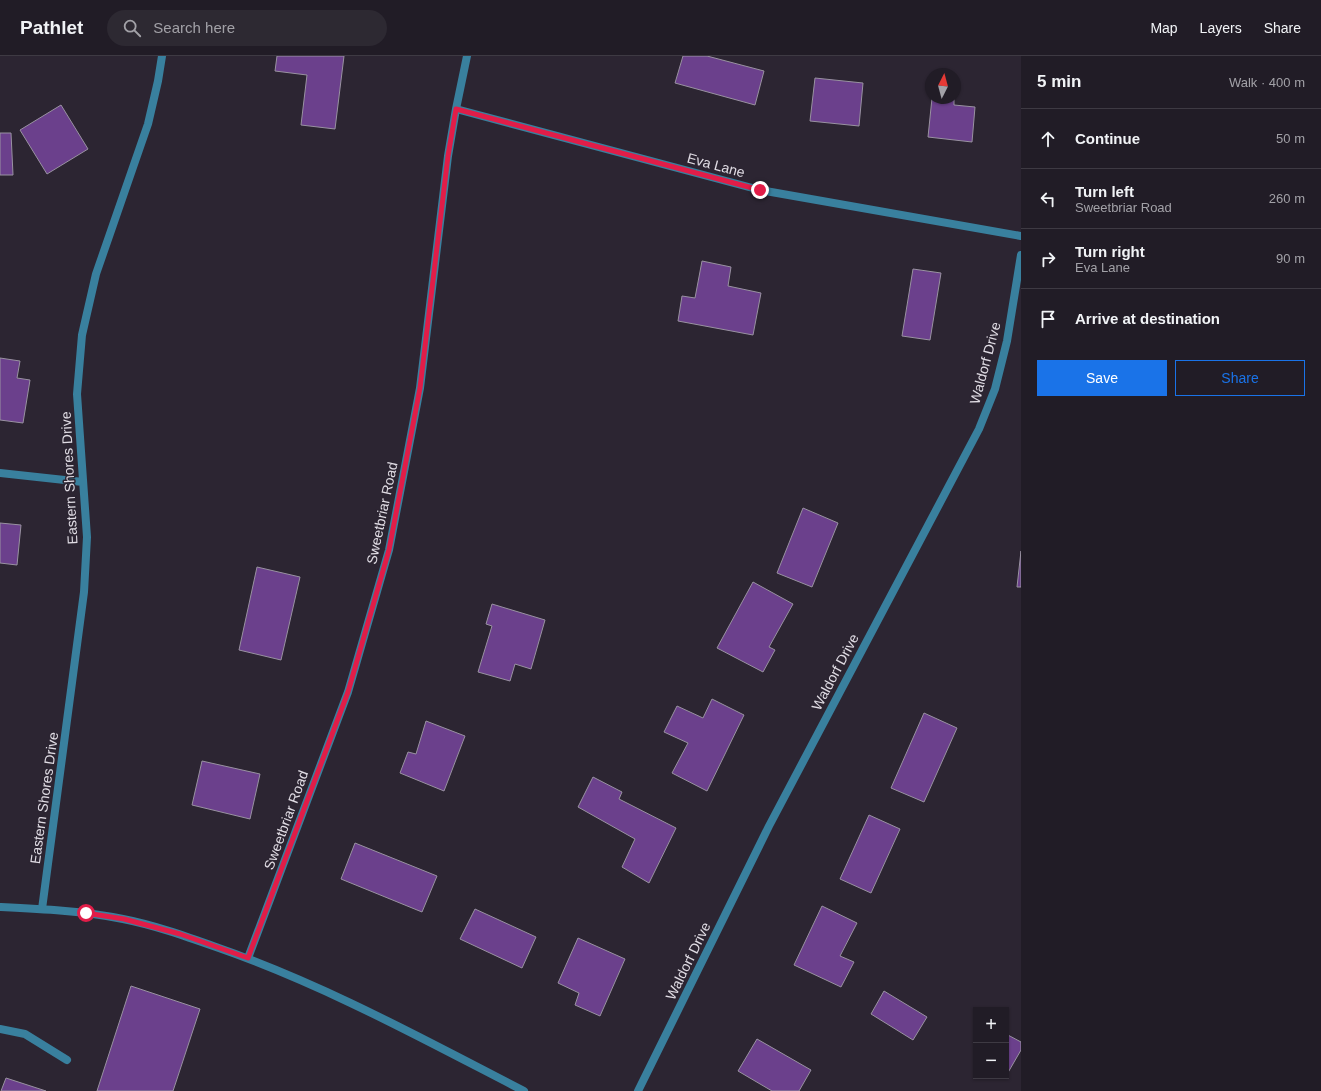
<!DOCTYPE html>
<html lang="en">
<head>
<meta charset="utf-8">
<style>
  body { margin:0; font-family:Helvetica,sans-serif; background:#2d2932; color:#f1f3f6 }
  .controls { position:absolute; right:12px; bottom:12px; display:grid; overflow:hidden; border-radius:0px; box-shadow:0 1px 3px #0004 }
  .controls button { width:36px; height:36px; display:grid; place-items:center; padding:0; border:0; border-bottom:1px solid #3e3a43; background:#211c26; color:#f1f3f6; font:20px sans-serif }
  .compass { position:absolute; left:925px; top:12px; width:36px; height:36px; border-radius:50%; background:#211c26; box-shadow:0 1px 3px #0004; rotate:6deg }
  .stop { position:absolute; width:12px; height:12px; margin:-9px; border:3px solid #e11d48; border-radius:50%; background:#fff }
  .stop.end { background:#e11d48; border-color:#fff; box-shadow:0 1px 4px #0008 }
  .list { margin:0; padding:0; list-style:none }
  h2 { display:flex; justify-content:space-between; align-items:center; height:52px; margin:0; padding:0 16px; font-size:17px }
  h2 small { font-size:13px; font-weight:400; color:#a2a1a7 }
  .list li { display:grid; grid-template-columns:26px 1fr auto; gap:12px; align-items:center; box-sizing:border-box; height:60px; padding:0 16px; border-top:1px solid #3e3a43 }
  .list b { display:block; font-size:15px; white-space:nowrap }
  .list p { margin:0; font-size:13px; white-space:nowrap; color:#a2a1a7 }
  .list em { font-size:13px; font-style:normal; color:#a2a1a7 }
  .actions { display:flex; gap:8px; padding:12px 16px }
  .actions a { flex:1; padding:9px 0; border:1px solid #1a73e8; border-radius:0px; text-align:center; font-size:14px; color:#1a73e8 }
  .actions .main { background:#1a73e8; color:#fff }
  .icon { flex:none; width:22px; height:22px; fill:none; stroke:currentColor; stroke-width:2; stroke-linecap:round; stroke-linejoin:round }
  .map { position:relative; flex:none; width:1021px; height:1035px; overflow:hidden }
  header { display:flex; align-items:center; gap:24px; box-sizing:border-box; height:56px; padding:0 20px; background:#211c26; border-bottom:1px solid #3e3a43 }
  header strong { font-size:19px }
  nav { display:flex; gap:22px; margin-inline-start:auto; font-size:14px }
  .search { width:280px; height:36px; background:#2d2932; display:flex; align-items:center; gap:10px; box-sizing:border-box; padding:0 14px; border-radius:22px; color:#a2a1a7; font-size:15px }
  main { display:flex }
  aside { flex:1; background:#211c26 }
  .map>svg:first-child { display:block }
  .building { fill:#6b408c; stroke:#9992a1 }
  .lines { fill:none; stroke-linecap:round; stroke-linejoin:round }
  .service { stroke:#39809e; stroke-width:8 }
  .minor { stroke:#39809e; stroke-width:8 }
  .tertiary { stroke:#39809e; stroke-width:8 }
  .route { stroke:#e11d48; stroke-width:5 }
  .labels { text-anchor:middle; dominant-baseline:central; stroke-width:3; stroke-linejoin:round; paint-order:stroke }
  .street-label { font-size:14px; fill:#e0dce4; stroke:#2c2532 }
</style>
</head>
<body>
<header>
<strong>Pathlet</strong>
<div class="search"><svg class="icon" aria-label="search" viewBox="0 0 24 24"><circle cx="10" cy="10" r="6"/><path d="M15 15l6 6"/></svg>Search here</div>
<nav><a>Map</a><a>Layers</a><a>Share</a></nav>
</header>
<main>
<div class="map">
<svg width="1021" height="1035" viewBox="0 0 1021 1035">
  <rect width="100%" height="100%" fill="#2c2532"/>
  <path class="building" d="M 277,0 L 344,0 L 335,73 L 301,69 L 307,19 L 275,15 Z
    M 683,0 L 707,0 L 764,15 L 755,49 L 675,27 Z
    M 815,22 L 863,27 L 859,70 L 810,65 Z
    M 932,42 L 954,42 L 954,49 L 975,51 L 972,86 L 928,81 Z
    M 61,49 L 88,93 L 47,118 L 20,74 Z
    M 0,77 L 11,77 L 13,119 L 0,119 Z
    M 702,205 L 731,211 L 728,230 L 761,237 L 753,279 L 678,265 L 682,240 L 695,242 Z
    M 913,213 L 941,217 L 930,284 L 902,280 Z
    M 0,302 L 20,305 L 17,322 L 30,324 L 23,367 L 0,364 Z
    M 803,452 L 838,467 L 812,531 L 777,517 Z
    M 0,467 L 21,469 L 17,509 L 0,507 Z
    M 1021,495 L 1021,531 L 1017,531 Z
    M 257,511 L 300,521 L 281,604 L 239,594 Z
    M 753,526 L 793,548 L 769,591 L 775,594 L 763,616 L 717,592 Z
    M 492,548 L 545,564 L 531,613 L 515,608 L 510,625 L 478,616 L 492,570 L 486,568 Z
    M 712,643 L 744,659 L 707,735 L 672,717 L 688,687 L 664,676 L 677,650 L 703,662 Z
    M 924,657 L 957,672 L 924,746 L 891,732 Z
    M 426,665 L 465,680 L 444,735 L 400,717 L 408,696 L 416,698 Z
    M 202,705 L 260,718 L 250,763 L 192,749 Z
    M 593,721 L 622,736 L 619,743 L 676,772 L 649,827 L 622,811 L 635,783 L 578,751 Z
    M 869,759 L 900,773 L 871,837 L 840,823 Z
    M 355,787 L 437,820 L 422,856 L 341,823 Z
    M 822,850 L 857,867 L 840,900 L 854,906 L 841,931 L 794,909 Z
    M 475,853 L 536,881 L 522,912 L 460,883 Z
    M 578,882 L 625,903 L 600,960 L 575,949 L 579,937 L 558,927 Z
    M 131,930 L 200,953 L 173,1035 L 97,1035 Z
    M 884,935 L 927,961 L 913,984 L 871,958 Z
    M 1006,978 L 1021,986 L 1021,994 L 1006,1020 Z
    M 757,983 L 811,1014 L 799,1035 L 772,1035 L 738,1015 Z
    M 6,1022 L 46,1035 L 1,1035 Z"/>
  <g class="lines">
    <path class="service" d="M 0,973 L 25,978 L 67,1004"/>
    <path class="minor" d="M 456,53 L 760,134 L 1021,180
      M 0,417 L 83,426
      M 42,853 L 84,536 L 87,481 L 77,338 L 82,279 L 96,218 L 148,68 L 158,25 L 162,0
      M 248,902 L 348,636 L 389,494 L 420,332 L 448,100 L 456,53 L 467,0
      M 638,1035 L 769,770 L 979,373 L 995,333 L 1007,285 L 1021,199"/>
    <path class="tertiary" d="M 0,851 C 41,853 83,855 123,863 C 154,869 185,880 216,891 C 323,928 423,983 524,1035"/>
  </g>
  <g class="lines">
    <path class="route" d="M 86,857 L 124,863 L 180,878 L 248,902 L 348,636 L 389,494 L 420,332 L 448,100 L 456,53 L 760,134"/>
  </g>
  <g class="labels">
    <g class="street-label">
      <text transform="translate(716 109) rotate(15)">Eva Lane</text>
      <text transform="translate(985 307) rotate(-75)">Waldorf Drive</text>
      <text transform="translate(69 422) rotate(-93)">Eastern Shores Drive</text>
      <text transform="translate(382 457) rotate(-78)">Sweetbriar Road</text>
      <text transform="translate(835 616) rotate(-62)">Waldorf Drive</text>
      <text transform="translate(44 742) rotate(-82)">Eastern Shores Drive</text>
      <text transform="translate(286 764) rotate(-70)">Sweetbriar Road</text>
      <text transform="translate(688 905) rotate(-64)">Waldorf Drive</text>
    </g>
  </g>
</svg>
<div class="controls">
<button>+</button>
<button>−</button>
</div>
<svg class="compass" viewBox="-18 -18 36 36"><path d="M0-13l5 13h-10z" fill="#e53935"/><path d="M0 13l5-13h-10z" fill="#a2a1a7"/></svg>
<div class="stop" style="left:86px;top:857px"></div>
<div class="stop end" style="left:760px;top:134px"></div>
</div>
<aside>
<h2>5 min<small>Walk · 400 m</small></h2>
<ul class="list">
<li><svg class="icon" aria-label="ahead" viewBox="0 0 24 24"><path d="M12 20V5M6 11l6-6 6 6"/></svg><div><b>Continue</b></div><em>50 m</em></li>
<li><svg class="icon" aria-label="left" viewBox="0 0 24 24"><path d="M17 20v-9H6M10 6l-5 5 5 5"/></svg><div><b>Turn left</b><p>Sweetbriar Road</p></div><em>260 m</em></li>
<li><svg class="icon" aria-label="right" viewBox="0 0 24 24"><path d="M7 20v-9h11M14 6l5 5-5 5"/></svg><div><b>Turn right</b><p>Eva Lane</p></div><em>90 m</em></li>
<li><svg class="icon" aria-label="arrive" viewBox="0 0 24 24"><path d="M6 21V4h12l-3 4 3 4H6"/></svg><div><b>Arrive at destination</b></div></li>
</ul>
<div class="actions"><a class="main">Save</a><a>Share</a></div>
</aside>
</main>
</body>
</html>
